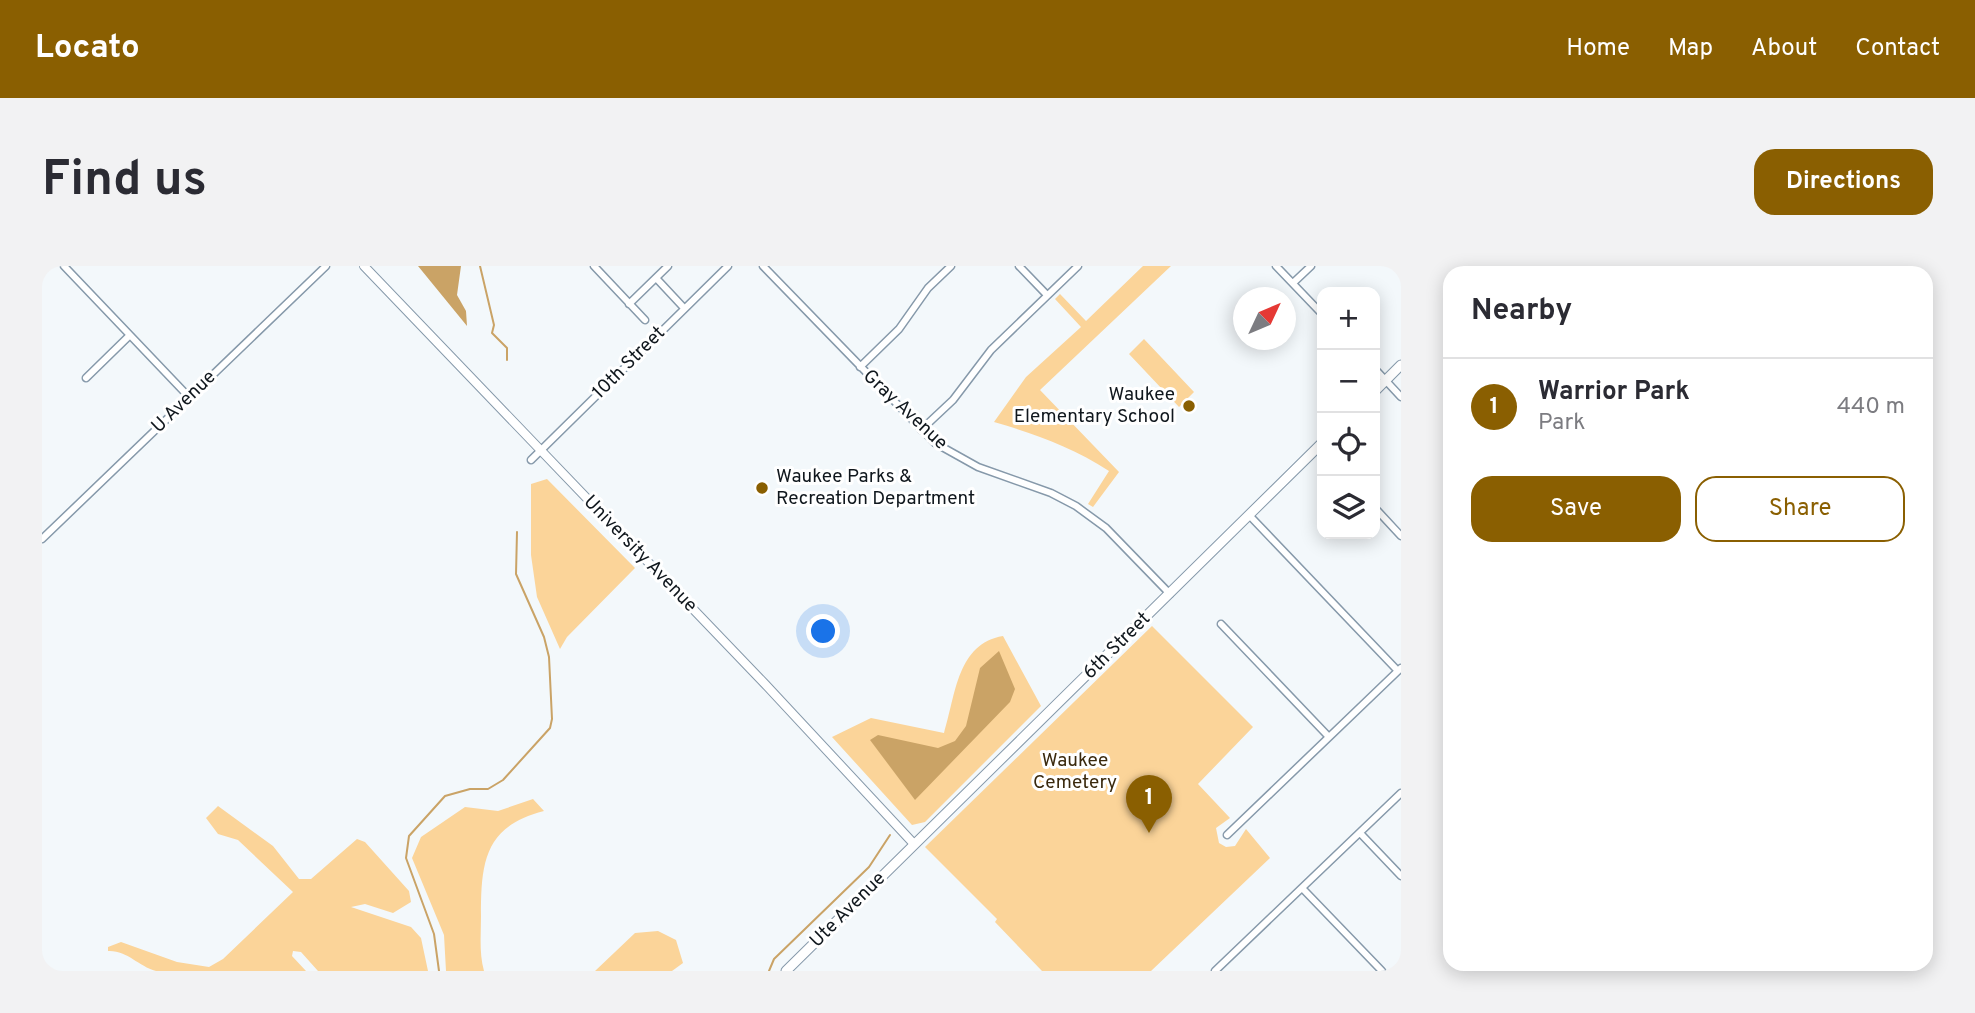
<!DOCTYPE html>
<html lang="en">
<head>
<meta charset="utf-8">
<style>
  body { margin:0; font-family:Overpass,sans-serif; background:#f2f2f3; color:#2b2b33 }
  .controls { position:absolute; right:21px; top:21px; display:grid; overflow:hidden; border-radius:14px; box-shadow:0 4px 18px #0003 }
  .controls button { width:63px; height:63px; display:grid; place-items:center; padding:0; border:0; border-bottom:2px solid #e1e1e2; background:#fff; color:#2b2b33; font:35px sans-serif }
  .compass { position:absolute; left:1191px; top:21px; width:63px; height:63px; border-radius:50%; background:#fff; box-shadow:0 4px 18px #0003; rotate:46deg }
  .you { position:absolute; left:782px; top:366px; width:24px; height:24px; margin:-18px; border:5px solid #fff; border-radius:50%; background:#1a73e8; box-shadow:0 0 0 10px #1a73e833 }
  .badge { display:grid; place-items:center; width:46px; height:46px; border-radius:50%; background:#8a5f01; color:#fff; font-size:23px; font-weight:700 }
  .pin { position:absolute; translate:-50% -58px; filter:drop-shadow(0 2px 4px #0008) }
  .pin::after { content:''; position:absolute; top:37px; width:24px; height:21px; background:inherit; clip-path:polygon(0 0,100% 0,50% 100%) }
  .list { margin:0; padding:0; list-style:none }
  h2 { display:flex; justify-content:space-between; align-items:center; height:91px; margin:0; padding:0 28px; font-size:30px }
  h2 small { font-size:23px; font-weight:400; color:#7c7c81 }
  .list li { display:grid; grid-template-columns:46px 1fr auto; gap:21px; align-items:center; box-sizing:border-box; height:98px; padding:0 28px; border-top:2px solid #e1e1e2 }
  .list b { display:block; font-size:26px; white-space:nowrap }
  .list p { margin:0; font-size:23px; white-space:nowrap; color:#7c7c81 }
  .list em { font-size:23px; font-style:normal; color:#7c7c81 }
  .actions { display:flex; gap:14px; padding:21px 28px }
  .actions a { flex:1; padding:16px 0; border:2px solid #8a5f01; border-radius:21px; text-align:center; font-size:24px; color:#8a5f01 }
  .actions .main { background:#8a5f01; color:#fff }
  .icon { flex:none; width:38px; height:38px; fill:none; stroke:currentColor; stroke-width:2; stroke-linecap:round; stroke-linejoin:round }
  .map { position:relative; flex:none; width:1359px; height:705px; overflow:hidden; border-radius:21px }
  header { display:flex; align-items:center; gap:42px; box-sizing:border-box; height:98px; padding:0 35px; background:#8a5f01; color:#fff }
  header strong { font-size:33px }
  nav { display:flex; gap:38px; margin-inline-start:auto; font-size:24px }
  .intro { display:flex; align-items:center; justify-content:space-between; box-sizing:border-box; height:168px; padding:0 42px }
  h1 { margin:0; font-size:49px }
  .button { padding:18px 32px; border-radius:21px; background:#8a5f01; color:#fff; font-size:24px; font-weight:700 }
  main { display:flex; gap:42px; padding:0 42px }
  aside { flex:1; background:#fff; border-radius:21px; box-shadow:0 4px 18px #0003 }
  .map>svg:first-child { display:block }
  .green { fill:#fbd499 }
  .water { fill:#caa366 }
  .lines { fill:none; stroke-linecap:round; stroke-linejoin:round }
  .stream { stroke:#caa366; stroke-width:2 }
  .minor-casing { stroke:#8699aa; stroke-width:9 }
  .tertiary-casing { stroke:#8699aa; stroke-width:10 }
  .secondary-casing { stroke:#8699aa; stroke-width:11 }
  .minor { stroke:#fff; stroke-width:6 }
  .tertiary { stroke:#fff; stroke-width:8 }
  .secondary { stroke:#fff; stroke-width:9 }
  .poi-dot { fill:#8a5f01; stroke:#fff; stroke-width:2.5 }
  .labels { text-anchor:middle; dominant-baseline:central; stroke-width:6; stroke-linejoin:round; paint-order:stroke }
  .street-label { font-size:19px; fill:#10171d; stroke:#fff }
  .poi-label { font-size:19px; fill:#10171d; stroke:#fff; text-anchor:end }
  .park-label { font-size:19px; fill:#3a290d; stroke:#fff }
</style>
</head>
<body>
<header>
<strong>Locato</strong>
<nav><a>Home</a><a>Map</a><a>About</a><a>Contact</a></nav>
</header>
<div class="intro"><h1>Find us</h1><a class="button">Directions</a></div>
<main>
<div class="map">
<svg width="1359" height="705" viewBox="0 0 1359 705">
  <rect width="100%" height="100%" fill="#f3f8fb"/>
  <path class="green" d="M 1101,0 L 1129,0 L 998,124 L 1077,206 L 1051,241 L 1046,238 L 1067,205 C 1030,181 993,168 952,156 L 984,111 L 1039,61 L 1013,33 L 1018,28 L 1044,55 Z
    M 1102,73 L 1152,126 L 1137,141 L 1087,88 Z
    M 505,213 L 593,302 L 525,371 L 518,383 L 495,331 L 489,289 L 489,218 Z
    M 1110,360 L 1211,461 L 1156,518 L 1188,552 L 1174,562 L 1177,577 L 1184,581 L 1193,580 L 1204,563 L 1228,592 L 1109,705 L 1000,705 L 953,656 L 955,653 L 883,581 Z
    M 961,370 L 999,440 L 883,556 L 870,559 L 790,471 L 829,452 L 902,467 C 914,428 915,378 961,370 Z
    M 491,533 L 502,545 C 442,560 439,597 439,650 C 439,668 437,687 442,705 L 404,705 L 402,669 L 370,592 L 379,571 L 423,541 L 456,545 Z
    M 176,540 L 231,580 L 257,613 L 269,613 L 315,573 L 323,576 L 367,625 L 369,636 L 351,647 L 323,638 L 309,641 L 369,661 L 379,672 L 386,705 L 276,705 L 259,686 L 251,685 L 250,690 L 264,705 L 114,705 C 96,700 85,684 66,685 L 66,681 L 79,676 L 135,696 L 167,701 L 181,693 L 251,626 L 196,574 L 176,568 L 164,552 Z
    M 616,665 L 634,674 L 641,697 L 630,705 L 553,705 L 593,667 Z"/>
  <path class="water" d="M 376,0 L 419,0 L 415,29 L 424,45 L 425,60 Z
    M 957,385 L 973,423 L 968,436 L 873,534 L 828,474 L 836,469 L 896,482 L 913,475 L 924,460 L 938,402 Z"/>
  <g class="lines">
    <path class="stream" d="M 438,0 L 452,59 L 450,67 L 465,82 L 465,94
      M 397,705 L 392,668 L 364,592 L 367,570 L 403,530 L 428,523 L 446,523 L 461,514 L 508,462 L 510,453 L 507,391 L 502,371 L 474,308 L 475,266
      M 727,705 L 732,693 L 827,601 L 848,569"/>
    <g class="minor-casing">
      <path id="minor" d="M 22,0 L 147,131
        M 552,0 L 603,54
        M 721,0 L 893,177 L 936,201 L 1009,227 L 1034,240 L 1064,262 L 1128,328
        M 977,0 L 1005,29
        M 1234,0 L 1280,48
        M 614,12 L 642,42
        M 1251,17 L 1269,0
        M 587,38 L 626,0
        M 818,101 L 857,63 L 886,22 L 909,0
        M 1333,103 L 1359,131
        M 44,112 L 87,70
        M 879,164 L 911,134 L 949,84 L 1036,0
        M 489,194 L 686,0
        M 1333,242 L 1359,270
        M 1207,249 L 1356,405
        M 0,273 L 284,0
        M 1179,358 L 1287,471
        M 1318,567 L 1359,610
        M 1185,569 L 1359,402
        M 1260,622 L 1340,705
        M 1173,705 L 1359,527"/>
    </g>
    <g class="tertiary-casing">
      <path id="tertiary" d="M 322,0 L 723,418 L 872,578"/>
    </g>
    <g class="secondary-casing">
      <path id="secondary" d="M 1333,125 L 1359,99
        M 744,705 L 1280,177"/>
    </g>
    <use href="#minor" class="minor"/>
    <use href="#tertiary" class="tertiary"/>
    <use href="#secondary" class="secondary"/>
  </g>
  <g class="poi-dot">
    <circle cx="1147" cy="140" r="7"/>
    <circle cx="720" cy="222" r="7"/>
  </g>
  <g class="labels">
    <g class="street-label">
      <text transform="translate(587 97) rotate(-45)">10th Street</text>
      <text transform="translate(142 136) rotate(-44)">U Avenue</text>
      <text transform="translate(863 144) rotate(43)">Gray Avenue</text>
      <text transform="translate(598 288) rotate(46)">University Avenue</text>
      <text transform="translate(1075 380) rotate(-45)">6th Street</text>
      <text transform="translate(806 644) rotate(-45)">Ute Avenue</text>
    </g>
    <g class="poi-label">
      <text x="1133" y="129">Waukee<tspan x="1133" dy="22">Elementary School</tspan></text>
      <text x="734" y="211" text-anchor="start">Waukee Parks &amp;<tspan x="734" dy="22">Recreation Department</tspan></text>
    </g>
    <g class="park-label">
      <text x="1033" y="495">Waukee<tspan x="1033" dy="22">Cemetery</tspan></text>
    </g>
  </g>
</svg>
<div class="controls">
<button>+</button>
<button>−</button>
<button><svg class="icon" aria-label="locate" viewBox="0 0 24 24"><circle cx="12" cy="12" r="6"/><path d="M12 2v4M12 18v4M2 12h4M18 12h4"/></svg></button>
<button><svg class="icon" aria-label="layers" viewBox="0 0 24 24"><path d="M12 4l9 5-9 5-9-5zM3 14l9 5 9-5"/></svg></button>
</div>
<svg class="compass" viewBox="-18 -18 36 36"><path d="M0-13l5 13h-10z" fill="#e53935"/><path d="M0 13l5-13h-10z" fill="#7c7c81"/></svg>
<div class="you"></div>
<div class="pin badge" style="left:1107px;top:567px">1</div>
</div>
<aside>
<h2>Nearby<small></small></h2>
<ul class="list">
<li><span class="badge">1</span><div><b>Warrior Park</b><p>Park</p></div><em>440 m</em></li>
</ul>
<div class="actions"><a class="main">Save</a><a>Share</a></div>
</aside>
</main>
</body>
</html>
